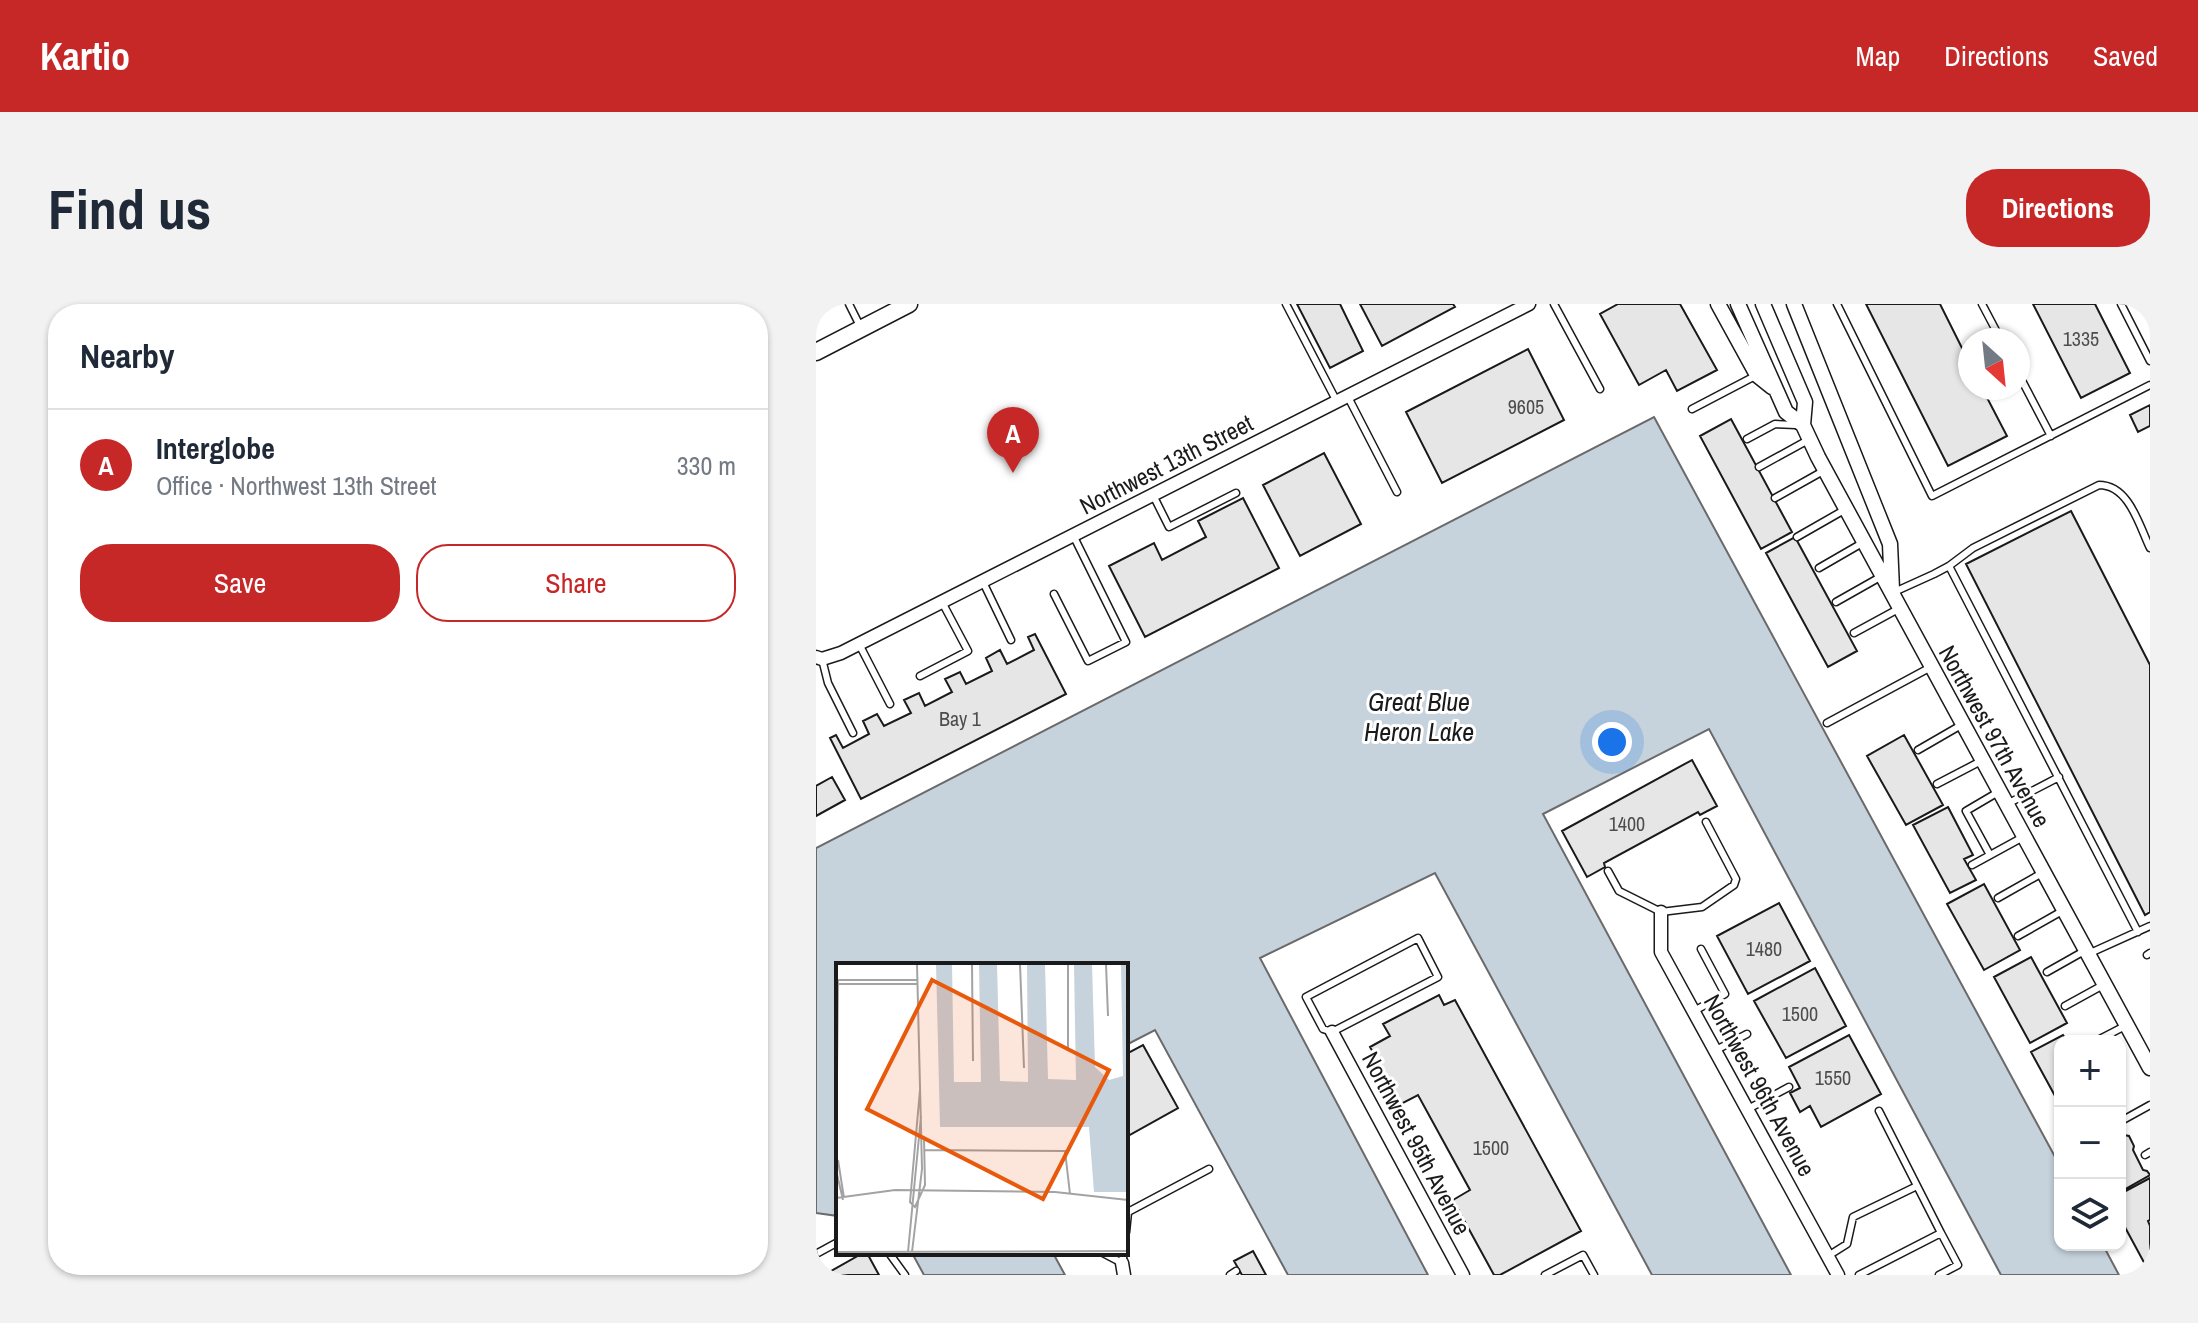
<!DOCTYPE html>
<html lang="en">
<head>
<meta charset="utf-8">
<style>
  body { margin:0; font-family:"Archivo Narrow",sans-serif; background:#f2f2f3; color:#1f2937 }
  .controls { position:absolute; right:24px; bottom:24px; display:grid; overflow:hidden; border-radius:16px; box-shadow:0 2px 6px #0004 }
  .controls button { width:72px; height:72px; display:grid; place-items:center; padding:0; border:0; border-bottom:2px solid #e0e1e3; background:#fff; color:#1f2937; font:40px sans-serif }
  .compass { position:absolute; left:1142px; top:24px; width:72px; height:72px; border-radius:50%; background:#fff; box-shadow:0 2px 6px #0004; rotate:153deg }
  .you { position:absolute; left:796px; top:438px; width:28px; height:28px; margin:-20px; border:6px solid #fff; border-radius:50%; background:#1a73e8; box-shadow:0 0 0 12px #1a73e833 }
  .badge { display:grid; place-items:center; width:52px; height:52px; border-radius:50%; background:#c62828; color:#fff; font-size:26px; font-weight:700 }
  .pin { position:absolute; translate:-50% -66px; filter:drop-shadow(0 2px 4px #0008) }
  .pin::after { content:''; position:absolute; top:42px; width:28px; height:24px; background:inherit; clip-path:polygon(0 0,100% 0,50% 100%) }
  .list { margin:0; padding:0; list-style:none }
  h2 { display:flex; justify-content:space-between; align-items:center; height:104px; margin:0; padding:0 32px; font-size:34px }
  h2 small { font-size:26px; font-weight:400; color:#747a83 }
  .list li { display:grid; grid-template-columns:52px 1fr auto; gap:24px; align-items:center; box-sizing:border-box; height:112px; padding:0 32px; border-top:2px solid #e0e1e3 }
  .list b { display:block; font-size:30px; white-space:nowrap }
  .list p { margin:0; font-size:26px; white-space:nowrap; color:#747a83 }
  .list em { font-size:26px; font-style:normal; color:#747a83 }
  .actions { display:flex; gap:16px; padding:24px 32px }
  .actions a { flex:1; padding:18px 0; border:2px solid #c62828; border-radius:32px; text-align:center; font-size:28px; color:#c62828 }
  .actions .main { background:#c62828; color:#fff }
  .icon { flex:none; width:44px; height:44px; fill:none; stroke:currentColor; stroke-width:2; stroke-linecap:round; stroke-linejoin:round }
  .map { position:relative; flex:none; width:1334px; height:971px; overflow:hidden; border-radius:32px }
  header { display:flex; align-items:center; gap:48px; box-sizing:border-box; height:112px; padding:0 40px; background:#c62828; color:#fff }
  header strong { font-size:38px }
  nav { display:flex; gap:44px; margin-inline-start:auto; font-size:28px }
  .intro { display:flex; align-items:center; justify-content:space-between; box-sizing:border-box; height:192px; padding:0 48px }
  h1 { margin:0; font-size:56px }
  .button { padding:20px 36px; border-radius:32px; background:#c62828; color:#fff; font-size:28px; font-weight:700 }
  main { display:flex; gap:48px; padding:0 48px }
  aside { flex:1; background:#fff; border-radius:32px; box-shadow:0 2px 6px #0004 }
  .map>svg:first-child { display:block }
  .water { fill:#c6d2dc; stroke:#6a6a6a; stroke-width:2 }
  .building { fill:#e6e6e6; stroke:#1a1a1a; stroke-width:2 }
  .lines { fill:none; stroke-linecap:round; stroke-linejoin:round }
  .service-casing { stroke:#1a1a1a; stroke-width:9 }
  .minor-casing { stroke:#1a1a1a; stroke-width:15 }
  .tertiary-casing { stroke:#1a1a1a; stroke-width:17 }
  .secondary-casing { stroke:#1a1a1a; stroke-width:19 }
  .service { stroke:#fff; stroke-width:6 }
  .minor { stroke:#fff; stroke-width:12 }
  .tertiary { stroke:#fff; stroke-width:14 }
  .secondary { stroke:#fff; stroke-width:16 }
  .labels { text-anchor:middle; dominant-baseline:central; stroke-width:6; stroke-linejoin:round; paint-order:stroke }
  .number-label { font-size:20px; fill:#4d4d4d }
  .street-label { font-size:24px; fill:#1a1a1a; stroke:#fff }
  .water-label { font-size:26px; font-style:italic; fill:#1a1a1a; stroke:#fff }
  .inset-road { fill:none; stroke:#a3a3a3; stroke-width:2 }
  .view { fill:#e8590c; fill-opacity:0.15; stroke:#e8590c; stroke-width:4 }
  .inset-edge { fill:none; stroke:#1a1a1a; stroke-width:4 }
</style>
</head>
<body>
<header>
<strong>Kartio</strong>
<nav><a>Map</a><a>Directions</a><a>Saved</a></nav>
</header>
<div class="intro"><h1>Find us</h1><a class="button">Directions</a></div>
<main>
<aside>
<h2>Nearby<small></small></h2>
<ul class="list">
<li><span class="badge">A</span><div><b>Interglobe</b><p>Office · Northwest 13th Street</p></div><em>330 m</em></li>
</ul>
<div class="actions"><a class="main">Save</a><a>Share</a></div>
</aside>
<div class="map">
<svg width="1334" height="971" viewBox="0 0 1334 971">
  <rect width="100%" height="100%" fill="#fff"/>
  <path class="water" d="M 838,113 L 1244,862 L 1244,941 L 1287,941 L 1303,971 L 1185,971 L 893,425 L 727,510 L 975,971 L 836,971 L 619,569 L 444,654 L 612,971 L 472,971 L 339,726 L 310,741 L 310,661 L 22,661 L 22,912 L 0,909 L 0,544 Z
    M 96,949 L 237,949 L 249,971 L 108,971 Z"/>
  <path class="building" d="M 481,0 L 524,0 L 547,47 L 514,64 Z
    M 544,0 L 637,0 L 639,3 L 566,42 Z
    M 802,0 L 864,0 L 901,66 L 861,87 L 850,66 L 823,81 L 784,10 Z
    M 1050,0 L 1124,0 L 1154,60 L 1154,84 L 1166,84 L 1191,132 L 1132,162 Z
    M 1217,0 L 1279,0 L 1314,69 L 1265,94 Z
    M 712,45 L 748,116 L 626,179 L 590,108 Z
    M 1334,101 L 1334,122 L 1322,128 L 1314,111 Z
    M 915,115 L 976,228 L 945,245 L 884,132 Z
    M 508,149 L 545,220 L 484,252 L 447,181 Z
    M 427,194 L 463,264 L 329,333 L 293,262 L 338,239 L 346,256 L 390,233 L 382,217 Z
    M 1255,207 L 1334,361 L 1334,608 L 1329,611 L 1150,260 Z
    M 979,233 L 1041,347 L 1012,363 L 950,249 Z
    M 219,330 L 250,390 L 45,495 L 14,434 L 20,431 L 27,444 L 53,430 L 47,417 L 61,410 L 68,422 L 95,409 L 88,396 L 103,389 L 109,402 L 136,388 L 129,375 L 144,368 L 150,380 L 176,367 L 170,354 L 184,346 L 191,360 L 218,346 L 212,333 Z
    M 1088,431 L 1127,501 L 1090,521 L 1051,452 Z
    M 876,456 L 901,502 L 884,511 L 882,508 L 788,559 L 789,563 L 771,573 L 746,527 Z
    M 16,473 L 29,496 L 0,512 L 0,482 Z
    M 1132,503 L 1157,551 L 1148,555 L 1160,576 L 1134,589 L 1097,521 Z
    M 1168,580 L 1204,646 L 1168,666 L 1131,600 Z
    M 963,599 L 994,657 L 932,690 L 901,632 Z
    M 1215,653 L 1251,719 L 1214,739 L 1178,673 Z
    M 999,664 L 1030,722 L 970,754 L 938,697 Z
    M 623,691 L 628,701 L 639,696 L 765,927 L 684,971 L 678,971 L 637,896 L 654,886 L 602,791 L 585,800 L 554,743 L 574,732 L 567,720 Z
    M 1033,731 L 1065,790 L 1005,823 L 994,802 L 984,808 L 974,789 L 984,784 L 973,763 Z
    M 1247,731 L 1251,737 L 1244,737 L 1244,801 L 1215,748 Z
    M 327,741 L 362,804 L 310,833 L 310,750 Z
    M 1304,824 L 1308,831 L 1313,832 L 1318,842 L 1317,846 L 1327,866 L 1331,867 L 1334,871 L 1304,888 Z
    M 1334,874 L 1334,916 L 1332,917 L 1334,922 L 1334,963 L 1331,964 L 1304,914 L 1304,890 Z
    M 437,947 L 450,971 L 426,971 L 418,957 Z
    M 47,949 L 51,949 L 63,971 L 8,971 Z"/>
  <g class="lines">
    <g class="service-casing">
      <path id="service" d="M 33,0 L 44,22
        M 470,0 L 520,96
        M 738,0 L 784,85
        M 1021,0 L 1116,192 L 1334,81
        M 1166,0 L 1185,36
        M 1305,0 L 1334,57
        M 1202,69 L 1235,132
        M 532,93 L 581,188
        M 876,105 L 941,71
        M 931,135 L 959,120 L 980,121
        M 943,163 L 994,135
        M 337,191 L 353,223 L 420,189
        M 959,194 L 1009,166
        M 981,233 L 1030,205
        M 1133,262 L 1322,628
        M 1003,264 L 1048,238
        M 167,278 L 195,336
        M 1076,289 L 1118,270 L 1133,262 L 1157,244 L 1283,181 C 1313,181 1323,221 1334,244
        M 238,290 L 272,357 L 310,338 L 257,231
        M 1020,298 L 1066,272
        M 1038,329 L 1084,304
        M 43,340 L 74,400
        M 6,355 L 12,379 L 37,429
        M 104,372 L 152,347 L 126,298
        M 1011,419 L 1115,363
        M 1102,446 L 1147,420
        M 1121,480 L 1167,456
        M 1193,499 L 1243,473
        M 1174,551 L 1150,507 L 1184,487
        M 1156,561 L 1209,532
        M 792,567 L 803,587 L 845,608 L 886,603 L 918,581 L 920,575 L 890,518
        M 1182,594 L 1228,568
        M 1202,632 L 1248,606
        M 602,634 L 622,673 L 516,728 L 507,725 L 490,693 Z
        M 1272,650 L 1334,622
        M 1331,651 L 1334,649
        M 1231,668 L 1270,646
        M 1249,702 L 1289,680
        M 878,707 L 909,690 L 885,645
        M 1280,737 L 1311,721
        M 900,746 L 931,730
        M 932,805 L 973,783
        M 1307,816 L 1334,801
        M 1329,851 L 1334,848
        M 310,904 L 312,908 L 310,928
        M 312,908 L 393,865
        M 73,949 L 89,971
        M 287,949 L 306,959 L 308,949
        M 0,950 L 22,938
        M 1012,952 L 1031,940 L 1037,913 L 1101,882
        M 414,971 L 420,967
        M 729,971 L 767,951 L 778,971
        M 1043,971 L 1125,929 L 1063,807
        M 1123,971 L 1142,961 L 1125,929"/>
    </g>
    <g class="minor-casing">
      <path id="minor" d="M 0,353 L 6,355 L 25,349 L 713,0
        M 845,608 L 845,648 L 1022,971
        M 516,728 L 647,971
        M 306,959 L 308,971"/>
    </g>
    <g class="tertiary-casing">
      <path id="tertiary" d="M 902,0 L 941,71 L 956,83
        M 922,0 L 970,108 L 987,121
        M 947,0 L 989,98 L 987,121 L 1002,153 L 1334,764
        M 978,0 L 1074,240 L 1076,285"/>
    </g>
    <g class="secondary-casing">
      <path id="secondary" d="M 0,48 L 93,0"/>
    </g>
    <use href="#service" class="service"/>
    <use href="#minor" class="minor"/>
    <use href="#tertiary" class="tertiary"/>
    <use href="#secondary" class="secondary"/>
  </g>
  <g class="labels">
    <g class="number-label">
      <text x="1265" y="34">1335</text>
      <text x="710" y="102">9605</text>
      <text x="144" y="414">Bay 1</text>
      <text x="811" y="519">1400</text>
      <text x="948" y="644">1480</text>
      <text x="984" y="709">1500</text>
      <text x="1017" y="773">1550</text>
      <text x="675" y="843">1500</text>
    </g>
    <g class="street-label">
      <text transform="translate(350 160) rotate(-27)">Northwest 13th Street</text>
      <text transform="translate(1179 432) rotate(61)">Northwest 97th Avenue</text>
      <text transform="translate(944 781) rotate(61)">Northwest 96th Avenue</text>
      <text transform="translate(601 839) rotate(62)">Northwest 95th Avenue</text>
    </g>
    <g class="water-label">
      <text x="603" y="397">Great Blue<tspan x="603" dy="30">Heron Lake</tspan></text>
    </g>
  </g>
  <g transform="translate(20 659)">
    <rect width="292" height="292" fill="#fff"/>
    <path d="M 100,1 L 116,1 L 118,119 L 145,119 L 143,1 L 161,1 L 164,118 L 192,119 L 191,1 L 209,1 L 212,116 L 240,117 L 238,1 L 256,1 L 259,104 L 273,117 L 287,113 L 285,1 L 292,1 L 292,229 L 258,229 L 253,164 L 104,164 Z" fill="#c6d2dc"/>
    <path class="inset-road" d="M 136,1 L 137,98M 184,1 L 188,105M 270,1 L 272,53M 0,17 L 82,17M 2,17 L 0,207 L 7,237M 2,21 L 82,21M 232,88 L 232,1M 84,127 L 74,239 L 79,244 L 89,222 L 88,175M 89,187 L 229,188 L 234,231M 2,197 L 8,235M 0,235 L 59,227 L 219,229 L 292,237M 0,289 L 292,288M 72,289 L 85,153M 76,289 L 86,206 L 81,1"/>
    <path class="view" d="M 96,17 L 273,107 L 207,236 L 31,146 Z"/>
    <rect width="292" height="292" class="inset-edge"/>
  </g>
</svg>
<div class="controls">
<button>+</button>
<button>−</button>
<button><svg class="icon" aria-label="layers" viewBox="0 0 24 24"><path d="M12 4l9 5-9 5-9-5zM3 14l9 5 9-5"/></svg></button>
</div>
<svg class="compass" viewBox="-18 -18 36 36"><path d="M0-13l5 13h-10z" fill="#e53935"/><path d="M0 13l5-13h-10z" fill="#747a83"/></svg>
<div class="you"></div>
<div class="pin badge" style="left:197px;top:169px">A</div>
</div>
</main>
</body>
</html>
